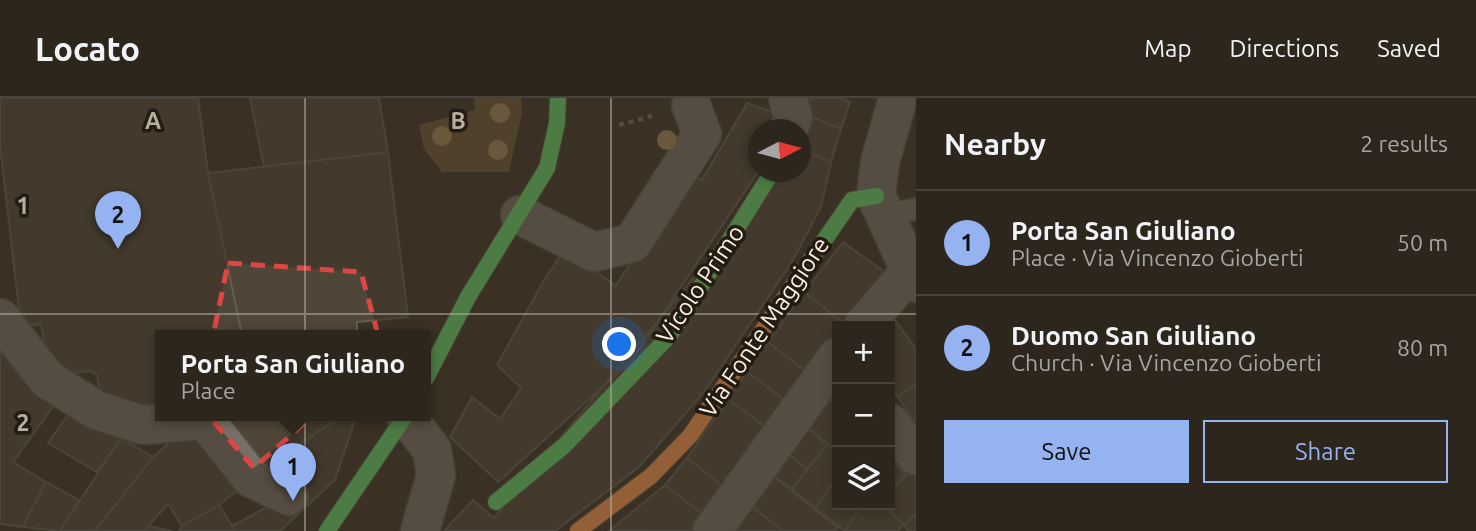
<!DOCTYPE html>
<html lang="en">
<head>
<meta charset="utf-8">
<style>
  body { margin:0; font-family:Ubuntu,sans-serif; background:#383229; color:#f1f3f6 }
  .controls { position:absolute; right:21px; bottom:21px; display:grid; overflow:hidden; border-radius:0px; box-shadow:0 4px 10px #0003 }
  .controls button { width:63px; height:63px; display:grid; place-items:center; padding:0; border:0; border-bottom:2px solid #48433b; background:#2c261c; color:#f1f3f6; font:35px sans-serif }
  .compass { position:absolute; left:748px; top:21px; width:63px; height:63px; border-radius:50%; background:#2c261c; box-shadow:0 4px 10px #0003; rotate:84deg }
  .you { position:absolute; left:620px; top:247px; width:24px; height:24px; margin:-18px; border:5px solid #fff; border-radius:50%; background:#1a73e8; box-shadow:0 0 0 10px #1a73e833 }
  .badge { display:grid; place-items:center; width:46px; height:46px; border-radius:50%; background:#95b2f1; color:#111; font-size:23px; font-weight:700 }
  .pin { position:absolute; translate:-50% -58px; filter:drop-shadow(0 2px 4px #0008) }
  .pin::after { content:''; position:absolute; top:37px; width:24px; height:21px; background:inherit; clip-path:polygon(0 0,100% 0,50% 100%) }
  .popup { position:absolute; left:155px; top:232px; width:276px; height:91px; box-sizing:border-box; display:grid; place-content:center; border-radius:0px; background:#2c261c; filter:drop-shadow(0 2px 5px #0005); font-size:23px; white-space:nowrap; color:#a6a5a3 }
  .popup b { font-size:26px; color:#f1f3f6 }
  .popup::after { content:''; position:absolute; left:50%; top:100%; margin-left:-14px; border:14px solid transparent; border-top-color:#2c261c }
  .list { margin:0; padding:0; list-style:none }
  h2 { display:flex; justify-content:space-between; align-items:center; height:91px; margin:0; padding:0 28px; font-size:30px }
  h2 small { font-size:23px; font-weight:400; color:#a6a5a3 }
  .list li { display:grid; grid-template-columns:46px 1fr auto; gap:21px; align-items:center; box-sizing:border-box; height:105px; padding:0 28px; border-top:2px solid #48433b }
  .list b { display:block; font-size:26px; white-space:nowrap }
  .list p { margin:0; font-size:23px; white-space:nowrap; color:#a6a5a3 }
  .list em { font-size:23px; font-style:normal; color:#a6a5a3 }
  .actions { display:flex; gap:14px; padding:21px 28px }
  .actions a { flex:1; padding:16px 0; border:2px solid #95b2f1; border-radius:0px; text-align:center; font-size:24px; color:#95b2f1 }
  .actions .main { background:#95b2f1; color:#111 }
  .icon { flex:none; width:38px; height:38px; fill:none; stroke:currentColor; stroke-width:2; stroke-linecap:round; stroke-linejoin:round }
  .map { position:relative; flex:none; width:916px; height:433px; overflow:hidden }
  header { display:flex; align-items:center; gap:42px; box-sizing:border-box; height:98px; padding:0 35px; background:#2c261c; border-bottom:2px solid #48433b }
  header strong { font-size:33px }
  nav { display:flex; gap:38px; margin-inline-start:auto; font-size:24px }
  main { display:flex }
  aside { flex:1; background:#2c261c }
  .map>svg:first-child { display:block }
  .green { fill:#6a5538 }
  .building { fill:#4f4638; stroke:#635c51; stroke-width:2 }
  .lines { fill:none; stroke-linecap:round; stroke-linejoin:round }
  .lane-casing { stroke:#585145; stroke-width:24 }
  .street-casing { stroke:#585145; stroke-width:41 }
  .fast-casing { stroke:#585145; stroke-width:18 }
  .slow-casing { stroke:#585145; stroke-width:18 }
  .path { stroke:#736d64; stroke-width:4.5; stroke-dasharray:5 5; stroke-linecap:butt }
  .lane { stroke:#766f66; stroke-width:21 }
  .street { stroke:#766f66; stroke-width:38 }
  .fast { stroke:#63d668; stroke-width:16 }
  .slow { stroke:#ff974d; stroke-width:16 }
  .tree { fill:#a4865a }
  .marked { fill:none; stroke:#dc4644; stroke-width:5; stroke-dasharray:14 9; stroke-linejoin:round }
  .grid { fill:none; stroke:#b7aea0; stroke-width:2; stroke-opacity:0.55 }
  .labels { text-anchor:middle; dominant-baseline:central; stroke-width:7; stroke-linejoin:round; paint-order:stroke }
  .street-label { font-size:24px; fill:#fbf0e2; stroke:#241c12 }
  .grid-label { font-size:23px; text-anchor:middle; font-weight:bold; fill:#b7aea0; stroke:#241c12; stroke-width:7; stroke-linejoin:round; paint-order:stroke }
</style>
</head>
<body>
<header>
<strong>Locato</strong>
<nav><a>Map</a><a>Directions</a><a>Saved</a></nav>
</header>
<main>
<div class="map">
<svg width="916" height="433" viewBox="0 0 916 433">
  <rect width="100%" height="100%" fill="#3a3225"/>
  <path class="green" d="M 474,0 L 521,0 L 522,15 L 509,74 L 442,74 L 424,51 L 419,27 L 475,12 Z"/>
  <path class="building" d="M 0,0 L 198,0 L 208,75 L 242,237 L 160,237 L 160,314 L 100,296 L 97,277 L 90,273 L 50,278 L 41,226 L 21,229 L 0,47 Z
    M 250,0 L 379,0 L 388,54 L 264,69 Z
    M 811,0 L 840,0 L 850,4 L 841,31 L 805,16 Z
    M 747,5 L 784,18 L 779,32 L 758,32 L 758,74 L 632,262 L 498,384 L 450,339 L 472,299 L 500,321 L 521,290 L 497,267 L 544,182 L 565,151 L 616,188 L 687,73 L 702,82 Z
    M 805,16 L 841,31 L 831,64 L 800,50 Z
    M 800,50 L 831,64 L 821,109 L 793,162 L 705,293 L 639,369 L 555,433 L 444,433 L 473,402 L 494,420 L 781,74 L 800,74 Z
    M 388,54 L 408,219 L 357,224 L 357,237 L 242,237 L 208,75 Z
    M 843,144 L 886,175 L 846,227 L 804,194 Z
    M 804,194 L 846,227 L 837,228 L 837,241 L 812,278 L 768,244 Z
    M 892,218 L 916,251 L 916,285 L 898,299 L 890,287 L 890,228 L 884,228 Z
    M 768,244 L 812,278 L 791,307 L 747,274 Z
    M 0,252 L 60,299 L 13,364 L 46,384 L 23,429 L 0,426 Z
    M 747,274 L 791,307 L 771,333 L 728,301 Z
    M 916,285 L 916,326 L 898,299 Z
    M 822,293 L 837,309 L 836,353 L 800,324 Z
    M 728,301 L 771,333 L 730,394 L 687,360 Z
    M 72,311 L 121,340 L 97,374 L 48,345 Z
    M 224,317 L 343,317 L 261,371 Z
    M 343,317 L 357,317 L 335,382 L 280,433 L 235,433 L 232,428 L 293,395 L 276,362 Z
    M 800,324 L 827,347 L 807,371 L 783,352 Z
    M 187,329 L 239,391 L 219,407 L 182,428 L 168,406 L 144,433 L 95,433 L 153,359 Z
    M 121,340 L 153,359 L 95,433 L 60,433 Z
    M 827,347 L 837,354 L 837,380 L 815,410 L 792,391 Z
    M 783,352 L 807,371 L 792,391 L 767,373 Z
    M 687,360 L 730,394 L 708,420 L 665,387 Z
    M 890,361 L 905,376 L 890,394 Z
    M 913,370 L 916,375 L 916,416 L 904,427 L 884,407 L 890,407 L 890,394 Z
    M 767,373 L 838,430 L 835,433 L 784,433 L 746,405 Z
    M 837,380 L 837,407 L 862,407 L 845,433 L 815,410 Z
    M 46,384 L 79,402 L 60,433 L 23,429 Z
    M 665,387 L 708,420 L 698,433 L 610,432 Z
    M 746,405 L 784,433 L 728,433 Z
    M 219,407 L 235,433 L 179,433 L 182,428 Z
    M 862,407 L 870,407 L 875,411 L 884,407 L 904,427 L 897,433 L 845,433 Z
    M 916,416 L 916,433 L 908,433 L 904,427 Z
    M 148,428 L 172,433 L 144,433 Z"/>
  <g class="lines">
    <g class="lane-casing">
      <path id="lane" d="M 882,117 L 916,111"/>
    </g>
    <g class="street-casing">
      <path id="street" d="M 788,0 L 793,20 L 788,32
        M 898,0 L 880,64 L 876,98 L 916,185
        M 520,117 L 594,154 L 632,145 L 702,36 L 691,7
        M 0,220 L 47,281 L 96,312 L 142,327 L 205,322 L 251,380 L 289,398
        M 863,228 L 910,173
        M 405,317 L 432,352 L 436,377 L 420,433
        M 890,325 L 916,358
        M 712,433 L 837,259"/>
    </g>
    <g class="fast-casing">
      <path id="fast" d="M 810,163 L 852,102 L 876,98
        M 426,280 L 468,199 L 547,70 L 557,25 L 558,0
        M 496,404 L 565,347 L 671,236 L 772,74
        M 327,433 L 406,317"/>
    </g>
    <g class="slow-casing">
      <path id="slow" d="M 578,433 L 651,378 L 690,338 L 810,163"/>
    </g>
    <path class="path" d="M 619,27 L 652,18"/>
    <use href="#lane" class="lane"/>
    <use href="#street" class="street"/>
    <use href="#fast" class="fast"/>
    <use href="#slow" class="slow"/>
  </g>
  <g class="tree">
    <circle cx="500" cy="15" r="10"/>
    <circle cx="442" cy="38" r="10"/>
    <circle cx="667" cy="42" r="10"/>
    <circle cx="498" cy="52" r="10"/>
  </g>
  <path d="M0 0H916V433H0ZM 228,165 L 361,174 L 383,255 L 254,370 L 199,307 Z" fill="#3a3225" fill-opacity=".55" fill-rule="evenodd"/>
  <path class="marked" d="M 228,165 L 361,174 L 383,255 L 254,370 L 199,307 Z"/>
  <path class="grid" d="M 305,0 L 305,433M 611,0 L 611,433M 0,216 L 916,216"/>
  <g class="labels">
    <g class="street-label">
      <text transform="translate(700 186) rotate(-56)">Vicolo Primo</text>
      <text transform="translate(764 229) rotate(-56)">Via Fonte Maggiore</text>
    </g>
  </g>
  <g class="grid-label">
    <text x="153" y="31">A</text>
    <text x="458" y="31">B</text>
    <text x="23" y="116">1</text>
    <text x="23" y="333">2</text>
  </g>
</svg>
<div class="controls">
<button>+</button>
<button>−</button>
<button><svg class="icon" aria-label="layers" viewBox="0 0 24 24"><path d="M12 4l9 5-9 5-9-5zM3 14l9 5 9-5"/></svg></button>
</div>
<svg class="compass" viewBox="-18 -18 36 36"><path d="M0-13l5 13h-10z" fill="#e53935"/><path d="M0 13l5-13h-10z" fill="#a6a5a3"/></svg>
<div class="you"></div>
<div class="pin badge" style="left:293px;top:403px">1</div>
<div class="popup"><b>Porta San Giuliano</b>Place</div>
<div class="pin badge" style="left:118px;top:151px">2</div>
</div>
<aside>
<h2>Nearby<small>2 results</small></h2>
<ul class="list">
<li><span class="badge">1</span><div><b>Porta San Giuliano</b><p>Place · Via Vincenzo Gioberti</p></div><em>50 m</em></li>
<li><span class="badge">2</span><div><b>Duomo San Giuliano</b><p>Church · Via Vincenzo Gioberti</p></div><em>80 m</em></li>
</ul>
<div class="actions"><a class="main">Save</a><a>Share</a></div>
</aside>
</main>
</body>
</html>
